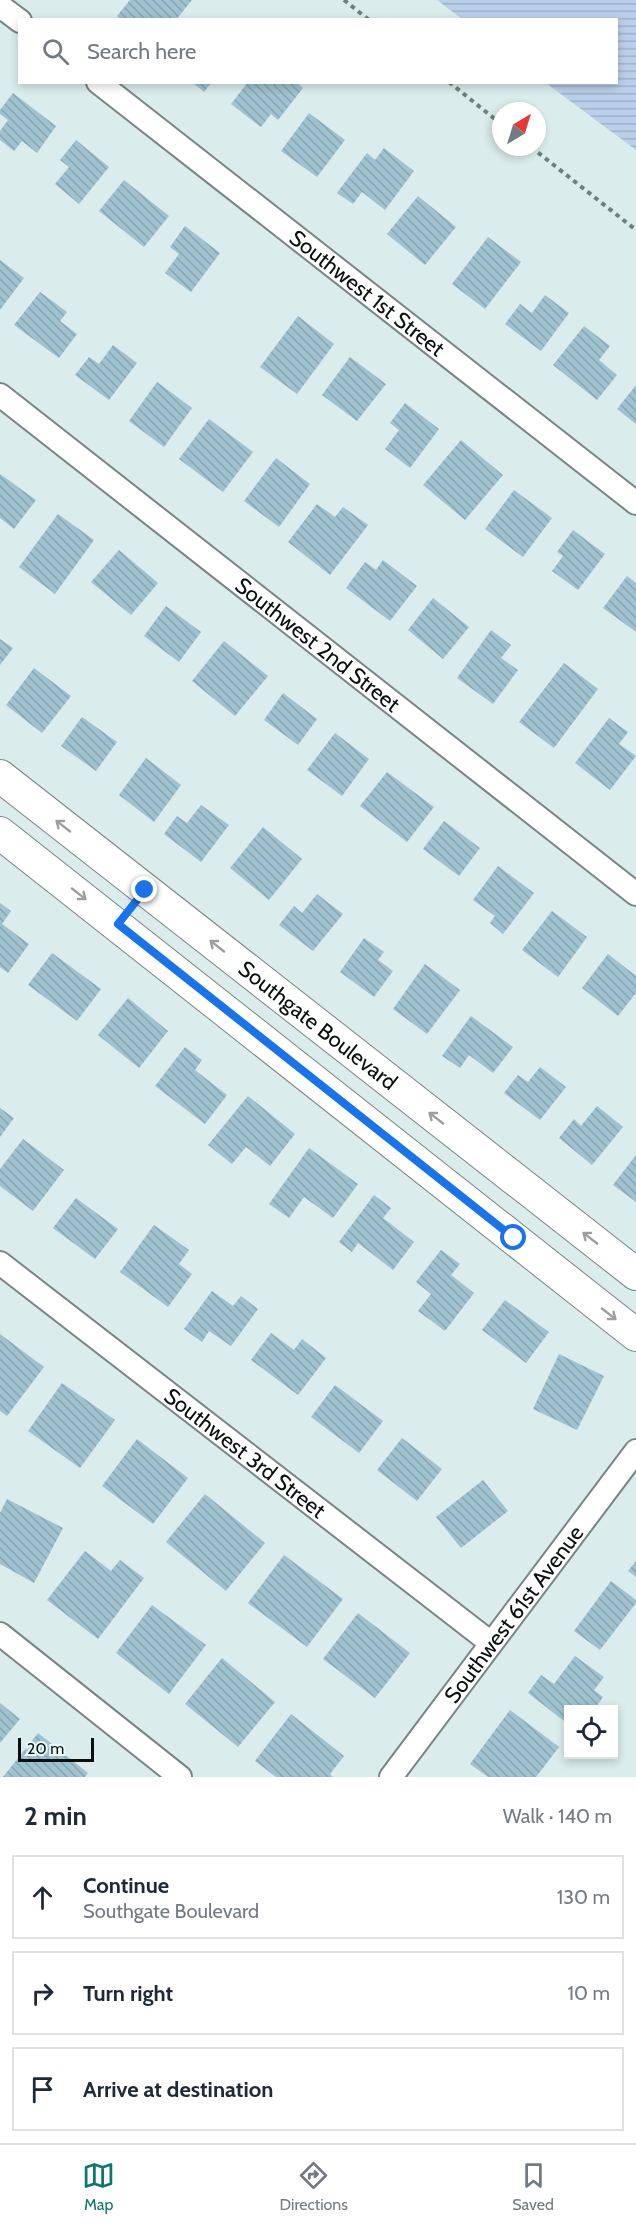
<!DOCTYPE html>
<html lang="en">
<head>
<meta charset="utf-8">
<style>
  body { margin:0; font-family:Cabin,sans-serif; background:#f6f6f7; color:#1f2937 }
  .controls { position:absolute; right:18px; bottom:18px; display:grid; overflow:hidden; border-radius:0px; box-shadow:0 3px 9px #0003 }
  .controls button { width:54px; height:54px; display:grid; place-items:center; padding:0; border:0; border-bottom:2px solid #e0e1e3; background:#fff; color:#1f2937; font:30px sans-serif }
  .compass { position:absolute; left:492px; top:102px; width:54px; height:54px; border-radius:50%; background:#fff; box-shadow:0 3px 9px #0003; rotate:38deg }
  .scale { position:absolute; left:18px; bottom:15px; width:76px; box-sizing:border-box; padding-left:6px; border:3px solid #090f0f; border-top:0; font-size:16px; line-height:21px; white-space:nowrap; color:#090f0f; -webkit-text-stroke:4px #e7f9f9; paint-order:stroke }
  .stop { position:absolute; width:18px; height:18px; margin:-14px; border:4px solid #1a73e8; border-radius:50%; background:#fff }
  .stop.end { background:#1a73e8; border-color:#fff; box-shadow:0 2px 6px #0008 }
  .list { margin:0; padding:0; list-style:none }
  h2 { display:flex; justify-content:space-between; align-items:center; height:78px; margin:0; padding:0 24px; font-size:26px }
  h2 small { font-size:20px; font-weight:400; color:#747a83 }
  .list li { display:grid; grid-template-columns:39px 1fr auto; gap:18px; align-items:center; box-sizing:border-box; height:84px; margin:0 12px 12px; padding:0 12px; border:2px solid #e0e1e3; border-radius:0px }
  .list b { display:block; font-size:22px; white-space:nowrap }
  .list p { margin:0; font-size:20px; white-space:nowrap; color:#747a83 }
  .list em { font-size:20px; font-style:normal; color:#747a83 }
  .icon { flex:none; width:33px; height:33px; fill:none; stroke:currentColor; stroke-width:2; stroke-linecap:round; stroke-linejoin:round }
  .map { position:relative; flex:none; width:636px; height:1777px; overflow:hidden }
  .search { position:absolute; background:#fff; box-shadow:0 3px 9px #0003; left:18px; right:18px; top:18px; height:66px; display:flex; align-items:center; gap:15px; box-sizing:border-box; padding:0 21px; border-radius:0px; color:#747a83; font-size:22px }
  .sheet { height:366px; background:#fff }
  nav { display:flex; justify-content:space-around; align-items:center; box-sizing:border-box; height:84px; border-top:2px solid #e0e1e3; background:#fff; font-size:16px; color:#747a83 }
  nav a { display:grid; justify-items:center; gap:3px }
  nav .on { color:#0f766e }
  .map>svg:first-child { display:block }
  .water { fill:url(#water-rules) }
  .building { fill:url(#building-back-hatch) }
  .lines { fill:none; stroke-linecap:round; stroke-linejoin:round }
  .street-casing { stroke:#768686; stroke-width:26 }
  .secondary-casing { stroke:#768686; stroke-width:34 }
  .path { stroke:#727e7e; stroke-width:4; stroke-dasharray:4.5 4.5; stroke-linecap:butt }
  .street { stroke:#fff; stroke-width:22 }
  .secondary { stroke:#fff; stroke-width:32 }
  .oneway { stroke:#9d9f9f }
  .route { stroke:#1a73e8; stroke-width:8 }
  .labels { text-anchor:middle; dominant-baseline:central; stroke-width:5; stroke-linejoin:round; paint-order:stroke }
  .street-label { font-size:22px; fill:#090f0f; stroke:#e7f9f9 }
</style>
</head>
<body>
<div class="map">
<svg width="636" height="1777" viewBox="0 0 636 1777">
  <defs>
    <pattern id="water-rules" width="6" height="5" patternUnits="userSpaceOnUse" patternTransform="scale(1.5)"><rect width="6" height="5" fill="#bacfe9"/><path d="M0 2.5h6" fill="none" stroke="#9fb1c7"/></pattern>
    <pattern id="building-back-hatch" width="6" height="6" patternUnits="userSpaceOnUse" patternTransform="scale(1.5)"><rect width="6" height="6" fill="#9fc2d0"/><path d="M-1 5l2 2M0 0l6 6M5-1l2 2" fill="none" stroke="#88a6b1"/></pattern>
  </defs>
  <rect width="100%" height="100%" fill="#daecec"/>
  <path class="water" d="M 437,0 L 636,0 L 636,150 L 546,83 L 616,82 L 616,20 L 462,19 Z"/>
  <path class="building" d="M 130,0 L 192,0 L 176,20 L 121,20 L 117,16 Z
    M 192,82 L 212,82 L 204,92 Z
    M 248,82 L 296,82 L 303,88 L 278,120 L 271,114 L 261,127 L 231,104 Z
    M 13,93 L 56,126 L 37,153 L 22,141 L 14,151 L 0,140 L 0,131 L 8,120 L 0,114 L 0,110 Z
    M 309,113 L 345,140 L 317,177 L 281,151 Z
    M 76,140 L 109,167 L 79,204 L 55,184 L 69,167 L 60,160 Z
    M 384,148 L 414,171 L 385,210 L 362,192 L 353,204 L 337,193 L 367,153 L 375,160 Z
    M 124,180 L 169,216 L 144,247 L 99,211 Z
    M 418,196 L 456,227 L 425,265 L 387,234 Z
    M 185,226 L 220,253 L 191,292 L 165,273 L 179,254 L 170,247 Z
    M 488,237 L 521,262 L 485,309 L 452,284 Z
    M 0,260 L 24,278 L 0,310 Z
    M 40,292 L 67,312 L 60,321 L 77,334 L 59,358 L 14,325 Z
    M 545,295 L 569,313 L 541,351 L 505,324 L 520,304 L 532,313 Z
    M 298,316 L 334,344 L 297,394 L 260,367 Z
    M 584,326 L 610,346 L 599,360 L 617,375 L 597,400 L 553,365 Z
    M 113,345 L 137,363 L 109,400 L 75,375 L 89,357 L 99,364 Z
    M 350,357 L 386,384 L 357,421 L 322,395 Z
    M 157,382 L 192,408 L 164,447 L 129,421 Z
    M 636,385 L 636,424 L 617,409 Z
    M 405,403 L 439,429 L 410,468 L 385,449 L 399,430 L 390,423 Z
    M 209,419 L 253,452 L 223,492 L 179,459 Z
    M 461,440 L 503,475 L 465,520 L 423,485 Z
    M 276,458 L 310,484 L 279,527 L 244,501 Z
    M 0,474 L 36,500 L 14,529 L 0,518 Z
    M 514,490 L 552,518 L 523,557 L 485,529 Z
    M 317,504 L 335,517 L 343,507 L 368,525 L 330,575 L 288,542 Z
    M 58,514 L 94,540 L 55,594 L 19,567 Z
    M 573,530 L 605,554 L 578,590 L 552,571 L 563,556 L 557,552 Z
    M 119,550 L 158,583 L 131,615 L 91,582 Z
    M 383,560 L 417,586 L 390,621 L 346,588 L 365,562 L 376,570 Z
    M 627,576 L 636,583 L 636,632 L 603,608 Z
    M 433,598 L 469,627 L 443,659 L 408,630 Z
    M 166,606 L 201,632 L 179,662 L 144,636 Z
    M 491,630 L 511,645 L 501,658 L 518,670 L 493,704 L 457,678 Z
    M 0,639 L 13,648 L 0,665 Z
    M 224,641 L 268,676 L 235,716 L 192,681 Z
    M 564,663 L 598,689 L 554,748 L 519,722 Z
    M 34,668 L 71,696 L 42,733 L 6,705 Z
    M 283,693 L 317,719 L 298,745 L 264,720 Z
    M 82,717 L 117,742 L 96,771 L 61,746 Z
    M 609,718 L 628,732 L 619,744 L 636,756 L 610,790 L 575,763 Z
    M 335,733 L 369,759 L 342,796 L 307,770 Z
    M 146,758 L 181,785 L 154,822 L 119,795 Z
    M 387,772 L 434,807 L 407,842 L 360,806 Z
    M 201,805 L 229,825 L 201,862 L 164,834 L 177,816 L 187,823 Z
    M 444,821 L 480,848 L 459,876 L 423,849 Z
    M 263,827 L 302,859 L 269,900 L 230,868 Z
    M 498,866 L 534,893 L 503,934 L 490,923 L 495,916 L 473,900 Z
    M 317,894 L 343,914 L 313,951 L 279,925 L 294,906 L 302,913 Z
    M 0,903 L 11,911 L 2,924 L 29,944 L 8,973 L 0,967 Z
    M 552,911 L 587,937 L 558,977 L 522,950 Z
    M 364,938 L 384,952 L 378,960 L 393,971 L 374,997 L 340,972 Z
    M 52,953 L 101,989 L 77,1021 L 28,985 Z
    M 608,954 L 636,976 L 636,993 L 618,1016 L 582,988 Z
    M 425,964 L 460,990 L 427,1034 L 393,1009 Z
    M 128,998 L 168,1031 L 139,1068 L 98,1035 Z
    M 471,1016 L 513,1047 L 493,1073 L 469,1055 L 460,1068 L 442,1056 Z
    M 185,1047 L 202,1060 L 195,1070 L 227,1095 L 205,1124 L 155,1086 Z
    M 540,1067 L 566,1087 L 540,1120 L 504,1093 L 518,1075 L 528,1082 Z
    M 248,1096 L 295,1134 L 270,1166 L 246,1147 L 232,1164 L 208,1145 Z
    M 597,1106 L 623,1127 L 592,1165 L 559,1138 L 574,1119 L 581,1126 Z
    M 0,1108 L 14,1118 L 0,1137 Z
    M 23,1139 L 64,1170 L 33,1211 L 0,1186 L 0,1169 Z
    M 309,1148 L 358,1184 L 333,1218 L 304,1197 L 289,1218 L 269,1204 Z
    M 636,1155 L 636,1202 L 613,1185 Z
    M 374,1195 L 391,1208 L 383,1218 L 414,1242 L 393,1270 L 358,1243 L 352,1252 L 339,1242 Z
    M 76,1198 L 118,1229 L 95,1259 L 53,1228 Z
    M 154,1225 L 189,1250 L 179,1264 L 192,1274 L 168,1307 L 120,1272 Z
    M 441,1250 L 460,1264 L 451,1275 L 474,1293 L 445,1331 L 418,1311 L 431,1294 L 416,1282 Z
    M 212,1291 L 233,1306 L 241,1296 L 258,1309 L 231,1346 L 209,1331 L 202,1342 L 184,1329 Z
    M 505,1300 L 549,1332 L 526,1363 L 482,1330 Z
    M 271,1333 L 294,1350 L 302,1339 L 326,1358 L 298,1395 L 251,1360 Z
    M 0,1334 L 44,1367 L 7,1416 L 0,1411 Z
    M 559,1354 L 604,1376 L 577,1430 L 533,1409 Z
    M 62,1383 L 115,1420 L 80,1468 L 28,1431 Z
    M 335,1385 L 383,1421 L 359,1453 L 311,1417 Z
    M 402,1438 L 442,1469 L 417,1501 L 377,1470 Z
    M 137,1439 L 188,1478 L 153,1524 L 102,1486 Z
    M 483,1480 L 508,1511 L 461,1548 L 436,1517 Z
    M 205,1494 L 265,1543 L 226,1591 L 166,1542 Z
    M 7,1499 L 63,1528 L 34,1583 L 0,1564 L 0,1513 Z
    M 85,1551 L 111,1571 L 120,1560 L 144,1578 L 98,1639 L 47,1600 Z
    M 284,1555 L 343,1599 L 307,1647 L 248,1603 Z
    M 636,1561 L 636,1577 L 628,1571 Z
    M 611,1581 L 636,1600 L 636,1603 L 600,1650 L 574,1631 Z
    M 152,1605 L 206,1645 L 169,1694 L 116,1653 Z
    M 358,1613 L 410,1653 L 375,1698 L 323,1659 Z
    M 575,1656 L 604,1677 L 594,1690 L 603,1697 L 594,1710 L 584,1710 L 581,1707 L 579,1710 L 568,1710 L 568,1724 L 528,1693 L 541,1675 L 554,1684 Z
    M 222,1658 L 275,1702 L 238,1747 L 185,1704 Z
    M 0,1703 L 20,1719 L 0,1743 Z
    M 510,1710 L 559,1747 L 536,1777 L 488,1777 L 470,1764 Z
    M 291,1714 L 344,1756 L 330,1774 L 333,1777 L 276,1777 L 255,1761 Z
    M 38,1733 L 88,1773 L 85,1777 L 3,1777 Z"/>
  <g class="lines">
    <g class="street-casing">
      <g id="street">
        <path d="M 0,6 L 20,21"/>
        <path id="s1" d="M 98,82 L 636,503"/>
        <path id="s2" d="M 0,395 L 636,894"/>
        <path id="s3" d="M 0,1263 L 491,1643"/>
        <path d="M 0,1634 L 180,1777"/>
        <path id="s4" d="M 391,1777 L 636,1451"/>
      </g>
    </g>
    <g class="secondary-casing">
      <g id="secondary">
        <path id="s5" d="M 0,776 L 636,1274"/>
        <path d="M 0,833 L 636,1335"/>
      </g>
    </g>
    <path class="path" d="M 344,0 L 369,20
      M 449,82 L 501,124
      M 531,147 L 636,230"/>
    <use href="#street" class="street"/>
    <use href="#secondary" class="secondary"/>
  </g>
  <defs><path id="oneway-shaft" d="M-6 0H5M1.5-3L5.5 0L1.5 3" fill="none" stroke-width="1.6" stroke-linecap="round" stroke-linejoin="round" transform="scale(1.5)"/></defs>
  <g class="oneway">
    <use href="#oneway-shaft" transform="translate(63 826) rotate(-142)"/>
    <use href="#oneway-shaft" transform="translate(79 894) rotate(38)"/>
    <use href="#oneway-shaft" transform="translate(217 946) rotate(-142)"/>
    <use href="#oneway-shaft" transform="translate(436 1118) rotate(-142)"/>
    <use href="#oneway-shaft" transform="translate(590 1238) rotate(-142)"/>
    <use href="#oneway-shaft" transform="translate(609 1314) rotate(38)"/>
  </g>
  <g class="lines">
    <path class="route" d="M 145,890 L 118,924 L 514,1238"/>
  </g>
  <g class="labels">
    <g class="street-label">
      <text stroke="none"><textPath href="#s1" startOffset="342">Southwest 1st Street</textPath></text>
      <text stroke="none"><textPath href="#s2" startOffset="404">Southwest 2nd Street</textPath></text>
      <text stroke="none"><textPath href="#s5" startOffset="404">Southgate Boulevard</textPath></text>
      <text stroke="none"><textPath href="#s3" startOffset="310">Southwest 3rd Street</textPath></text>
      <text stroke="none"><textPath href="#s4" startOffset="204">Southwest 61st Avenue</textPath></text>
    </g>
  </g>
</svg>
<div class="controls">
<button><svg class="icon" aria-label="locate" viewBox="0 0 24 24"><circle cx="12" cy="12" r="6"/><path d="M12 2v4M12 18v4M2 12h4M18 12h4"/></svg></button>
</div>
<svg class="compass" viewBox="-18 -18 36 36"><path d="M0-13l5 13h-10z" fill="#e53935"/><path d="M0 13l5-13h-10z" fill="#747a83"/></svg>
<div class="scale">20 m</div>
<div class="stop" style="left:514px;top:1238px"></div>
<div class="stop end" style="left:145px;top:890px"></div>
<div class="search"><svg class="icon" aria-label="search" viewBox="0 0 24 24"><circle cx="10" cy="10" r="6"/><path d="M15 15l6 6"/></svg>Search here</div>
</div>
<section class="sheet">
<h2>2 min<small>Walk · 140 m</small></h2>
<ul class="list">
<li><svg class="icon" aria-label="ahead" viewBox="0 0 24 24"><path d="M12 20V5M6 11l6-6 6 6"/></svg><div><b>Continue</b><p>Southgate Boulevard</p></div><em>130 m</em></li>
<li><svg class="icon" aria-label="right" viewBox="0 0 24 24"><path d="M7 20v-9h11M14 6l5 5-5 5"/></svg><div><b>Turn right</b></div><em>10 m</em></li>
<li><svg class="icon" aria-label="arrive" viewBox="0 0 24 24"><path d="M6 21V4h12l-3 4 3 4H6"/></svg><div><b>Arrive at destination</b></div></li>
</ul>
</section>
<nav>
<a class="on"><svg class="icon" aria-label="map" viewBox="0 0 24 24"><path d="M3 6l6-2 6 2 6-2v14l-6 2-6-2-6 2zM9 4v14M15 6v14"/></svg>Map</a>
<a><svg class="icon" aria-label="directions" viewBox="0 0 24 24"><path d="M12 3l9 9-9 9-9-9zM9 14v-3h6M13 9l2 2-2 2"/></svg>Directions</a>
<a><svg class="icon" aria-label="saved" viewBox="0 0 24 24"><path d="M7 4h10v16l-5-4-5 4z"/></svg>Saved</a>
</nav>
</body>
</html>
